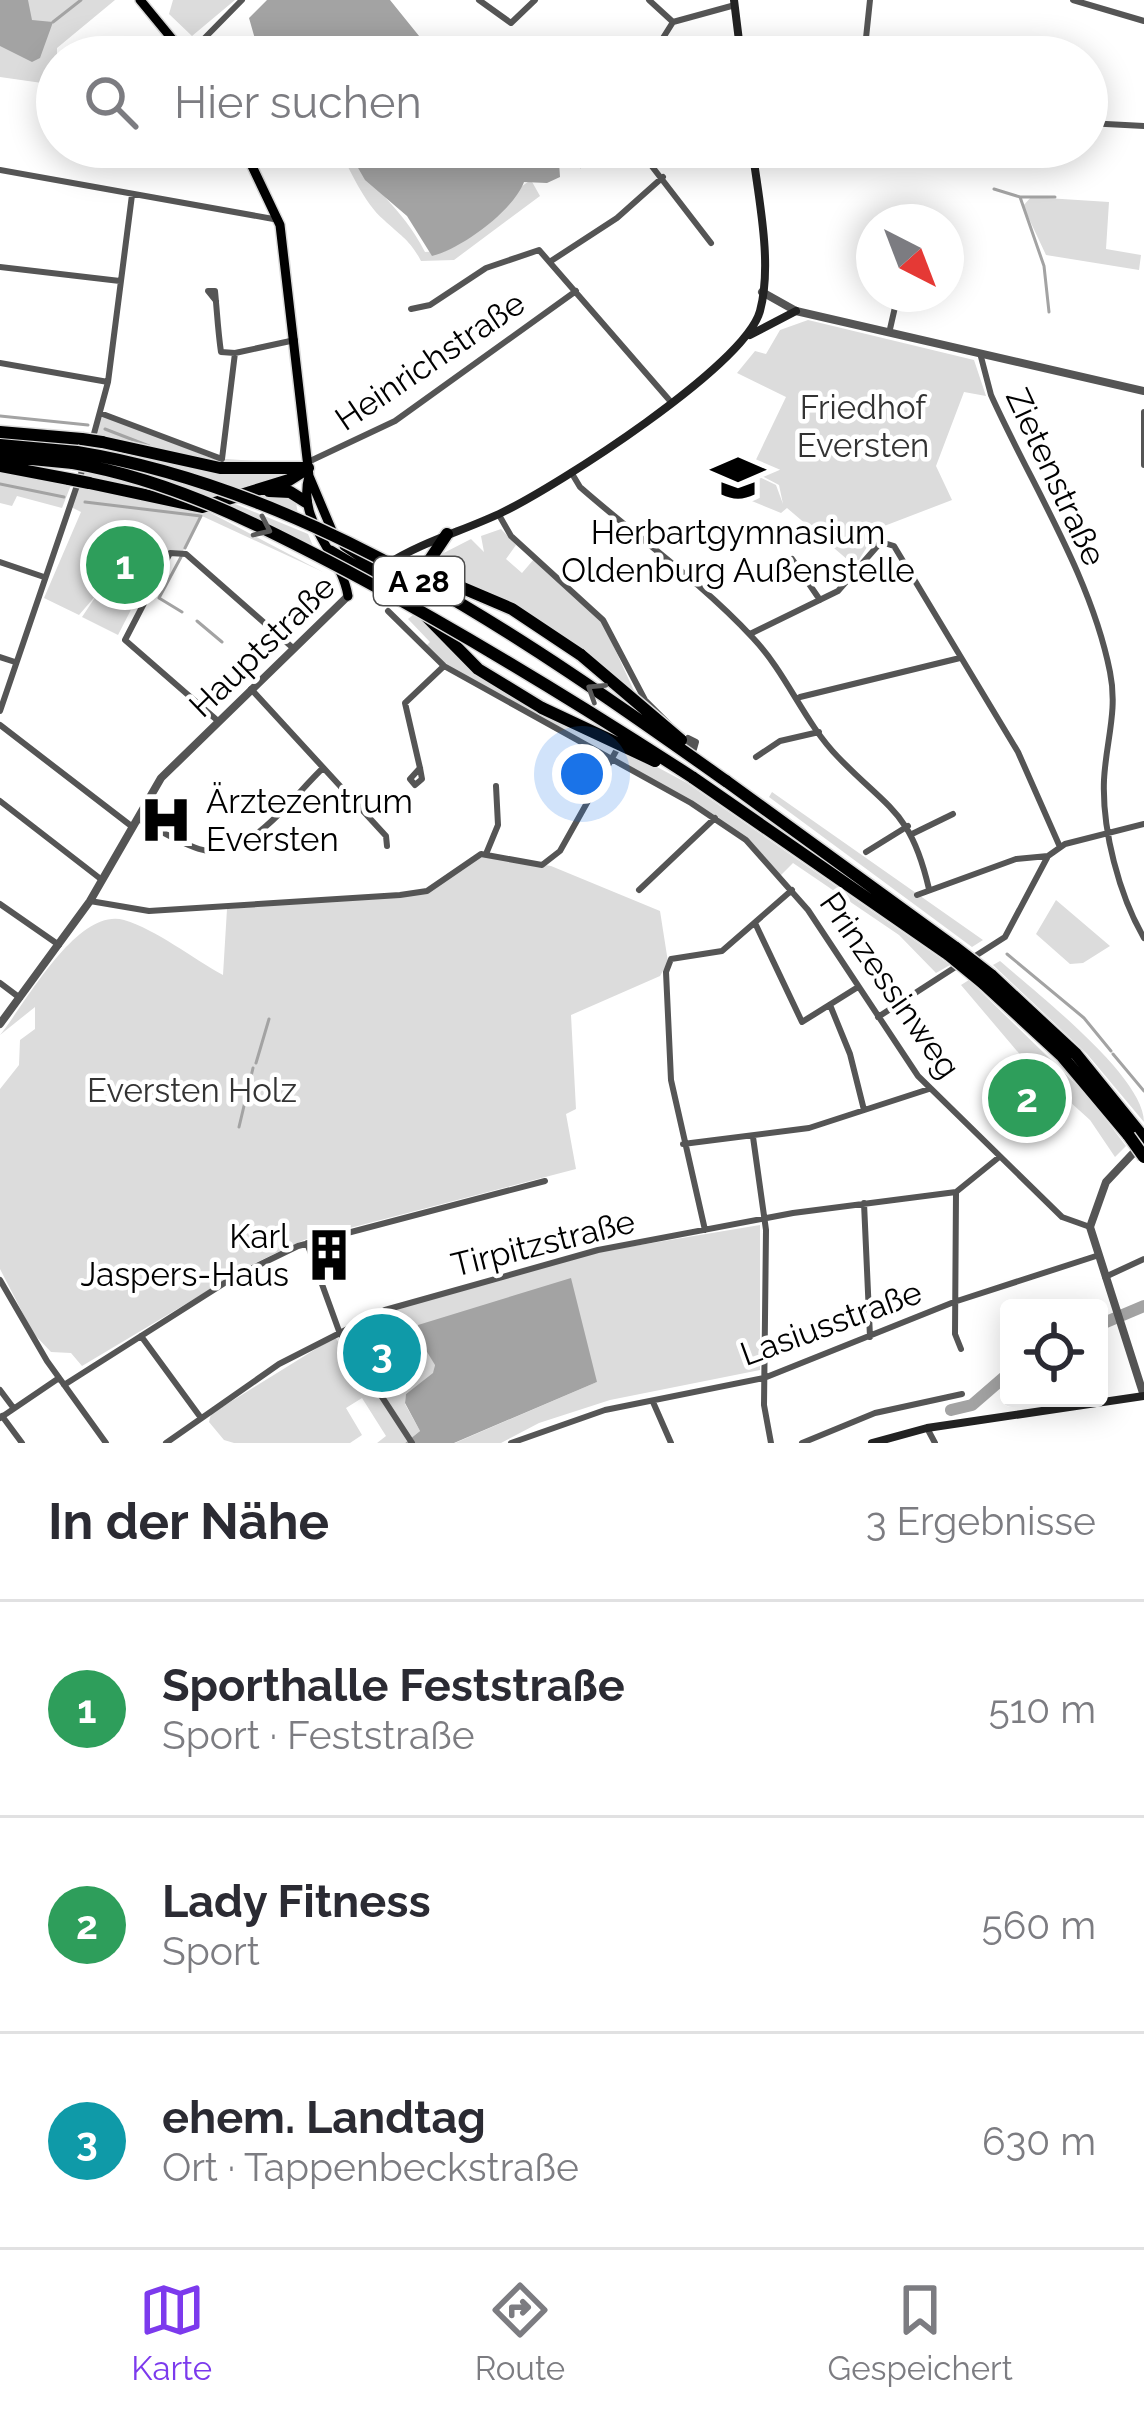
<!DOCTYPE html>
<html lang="de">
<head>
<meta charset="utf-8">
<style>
  body { margin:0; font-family:Raleway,sans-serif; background:#f7f7f7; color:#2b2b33 }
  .controls { position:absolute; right:36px; bottom:36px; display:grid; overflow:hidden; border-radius:12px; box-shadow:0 6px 30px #0003 }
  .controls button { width:108px; height:108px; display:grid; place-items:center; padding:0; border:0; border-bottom:3px solid #e1e1e2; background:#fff; color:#2b2b33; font:60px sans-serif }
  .compass { position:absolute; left:856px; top:204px; width:108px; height:108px; border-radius:50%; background:#fff; box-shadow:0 6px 30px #0003; rotate:138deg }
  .you { position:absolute; left:582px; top:774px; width:42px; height:42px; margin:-30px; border:9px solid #fff; border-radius:50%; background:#1a73e8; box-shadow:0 0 0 18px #1a73e833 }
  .badge { display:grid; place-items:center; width:78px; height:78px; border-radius:50%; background:#7c3aed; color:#fff; font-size:39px; font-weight:700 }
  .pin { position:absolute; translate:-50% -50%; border:6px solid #fff; box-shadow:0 3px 12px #0006 }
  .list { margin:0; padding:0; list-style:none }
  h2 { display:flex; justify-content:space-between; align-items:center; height:156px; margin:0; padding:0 48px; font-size:51px }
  h2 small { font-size:39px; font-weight:400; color:#7c7c81 }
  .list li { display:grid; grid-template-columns:78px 1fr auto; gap:36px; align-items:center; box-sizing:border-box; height:216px; padding:0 48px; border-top:3px solid #e1e1e2 }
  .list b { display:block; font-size:45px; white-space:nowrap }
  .list p { margin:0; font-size:39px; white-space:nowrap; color:#7c7c81 }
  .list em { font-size:39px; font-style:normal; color:#7c7c81 }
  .icon { flex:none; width:66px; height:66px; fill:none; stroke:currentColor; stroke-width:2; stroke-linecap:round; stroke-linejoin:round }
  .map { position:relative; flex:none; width:1144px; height:1443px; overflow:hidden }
  .search { position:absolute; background:#fff; box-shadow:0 6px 30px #0003; left:36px; right:36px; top:36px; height:132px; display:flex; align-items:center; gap:30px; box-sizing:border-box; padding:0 42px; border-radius:66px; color:#7c7c81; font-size:45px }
  .sheet { height:804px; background:#fff }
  nav { display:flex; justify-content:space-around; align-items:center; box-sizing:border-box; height:168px; border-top:3px solid #e1e1e2; background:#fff; font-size:33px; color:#7c7c81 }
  nav a { display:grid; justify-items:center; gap:6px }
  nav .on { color:#7c3aed }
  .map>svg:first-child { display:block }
  .green { fill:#dcdcdc }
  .water { fill:#a3a3a3 }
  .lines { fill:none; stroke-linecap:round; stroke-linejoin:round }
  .stream { stroke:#a3a3a3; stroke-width:3 }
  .river { stroke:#a3a3a3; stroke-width:12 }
  .primary-casing { stroke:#dbdbdb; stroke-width:12 }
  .motorway-casing { stroke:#dbdbdb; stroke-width:15 }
  .minor { stroke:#555; stroke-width:6 }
  .tertiary { stroke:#555; stroke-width:8 }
  .secondary { stroke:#222; stroke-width:8 }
  .primary { stroke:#000; stroke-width:9 }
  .motorway { stroke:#000; stroke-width:12 }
  .motorway-bridge-casing { stroke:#dbdbdb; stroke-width:15; stroke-linecap:butt }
  .motorway-bridge { stroke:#000; stroke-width:12 }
  .oneway { stroke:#595959 }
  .labels { text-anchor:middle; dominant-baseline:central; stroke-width:9; stroke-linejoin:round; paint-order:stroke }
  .shield { fill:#fff; stroke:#4c4c4c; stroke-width:3 }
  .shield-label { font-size:30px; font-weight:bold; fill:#000 }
  .street-label { font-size:33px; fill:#000; stroke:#fff }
  .park-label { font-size:33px; fill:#333; stroke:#fff }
  .poi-label { font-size:33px; fill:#000; stroke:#fff }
</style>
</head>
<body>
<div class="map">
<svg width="1144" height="1443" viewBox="0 0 1144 1443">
  <rect width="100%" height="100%" fill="#fff"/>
  <path class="green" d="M 0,0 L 115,0 L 57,48 L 57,94 L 42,83 L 0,77 Z
    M 173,0 L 235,0 L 192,36 L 169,14 Z
    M 337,147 L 346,147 C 371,190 401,205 425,252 C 477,252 498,199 531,180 L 540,196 L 454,260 L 421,261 C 410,240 401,236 384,220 C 363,202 351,170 337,147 Z
    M 1031,197 L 1109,202 L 1106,249 L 1141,255 L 1139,270 L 1046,255 L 1023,206 Z
    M 808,320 L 974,360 L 986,396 L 964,392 L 936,466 L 952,500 L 879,528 L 855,566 L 787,508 L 781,513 L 725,490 L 733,473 L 747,471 L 776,485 L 783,504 L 779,485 L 751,470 L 786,397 L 737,373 L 755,351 L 766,354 L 780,330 Z
    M 100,413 L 211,458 L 289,463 L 298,514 L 256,497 L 235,504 L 308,534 L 313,546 L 229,506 L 207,511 L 323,572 L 202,516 L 183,551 L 155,552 L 118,534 L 91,586 L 103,592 L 101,580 L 137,598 L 118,635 L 82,617 L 98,593 L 79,615 L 44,598 L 81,512 L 69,506 Z
    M 0,470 L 71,485 L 62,508 L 17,496 L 12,506 L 0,503 Z
    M 501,529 L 516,545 L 506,559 L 522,573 L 534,559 L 602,621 L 635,693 L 530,615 L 446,579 L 432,559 L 471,539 L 484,552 L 481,536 Z
    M 418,611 L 492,679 L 687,783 L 950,965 L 936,973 L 899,935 L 793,863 L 780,876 L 726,825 L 444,666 L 424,648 L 430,642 L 408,619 Z
    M 772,792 L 983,940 L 972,947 L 769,797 Z
    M 481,854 L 551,866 L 660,911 L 668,962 L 660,976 L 571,1015 L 576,1109 L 566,1114 L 576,1169 L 304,1240 L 251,1265 L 82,1366 L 71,1353 L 51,1352 L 33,1333 L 0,1269 L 0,1089 L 19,1065 L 20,1040 L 35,1029 L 35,1007 L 0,1035 C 26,1003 77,907 124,920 C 157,930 192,958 223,975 L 227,909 L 419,893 Z
    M 1056,900 L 1110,946 L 1083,963 L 1070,964 L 1036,934 Z
    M 1000,961 C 1035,992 1144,1076 1144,1122 L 1087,1054 L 993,965 Z
    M 969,980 L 1087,1095 L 1126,1146 L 1115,1157 L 1090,1120 L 1028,1064 L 961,985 Z
    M 760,1225 L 760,1370 L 610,1400 L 539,1423 L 501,1443 L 455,1443 L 597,1382 L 416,1334 L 435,1364 L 434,1373 L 406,1394 L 405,1404 L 420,1431 L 405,1443 L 377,1443 L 386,1436 L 362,1398 L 346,1408 L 362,1435 L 350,1443 L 234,1443 L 224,1440 L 209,1422 L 211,1414 L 335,1337 L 371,1391 L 339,1331 L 364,1318 L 580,1255 Z"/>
  <path class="water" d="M 0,0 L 28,0 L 32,20 L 53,22 L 40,58 L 32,62 L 0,46 Z
    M 267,0 L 390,0 L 436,57 L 272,57 L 255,39 L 249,18 Z
    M 346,147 L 508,147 L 520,167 L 529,163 L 524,147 L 558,147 L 560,177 L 547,183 L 524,182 C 513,211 461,249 432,256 L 407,216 L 365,180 Z
    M 571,1278 L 597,1382 L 454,1443 L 405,1443 L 420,1431 L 405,1403 L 406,1394 L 433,1373 L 435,1365 L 416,1334 L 418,1325 Z"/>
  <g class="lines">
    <path class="stream" d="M 53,22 L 81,0
      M 994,189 L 1020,197 L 1055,197
      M 1020,197 L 1044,266 L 1049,312
      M 0,416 L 88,425
      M 105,429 L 149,446
      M 0,484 L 64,497
      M 85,502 L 201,516 L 185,548
      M 181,557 L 159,598 L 182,612
      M 197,621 L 222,642
      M 1007,954 L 1084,1018 L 1111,1051
      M 1113,1054 L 1144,1091
      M 256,1063 L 269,1019
      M 239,1127 L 253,1068"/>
    <path class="river" d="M 1099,1325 L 1144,1306
      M 951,1410 L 972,1405 L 1009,1373"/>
    <g class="primary-casing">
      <path id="primary" d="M 140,0 L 187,57
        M 243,147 L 280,225 L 309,476 L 333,533
        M 309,476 C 296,523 341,553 348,596
        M 344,546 L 379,570
        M 331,550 L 373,575"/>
    </g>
    <g class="motorway-casing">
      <path id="motorway" d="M 0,432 L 82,439
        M 102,442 L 220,468 L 308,468
        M 0,445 L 77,452
        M 0,456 L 73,463
        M 0,466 L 69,479
        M 89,483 L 202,507 L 289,480 L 308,468
        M 269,491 L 290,492 L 306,502
        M 447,534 L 429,561 L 437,577 L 512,609 L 581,655
        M 379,570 L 443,595
        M 373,575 L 412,602
        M 426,616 L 478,669 L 542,708
        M 692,777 L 949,955
        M 726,781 L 956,948
        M 991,975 L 1076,1054 L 1144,1138
        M 983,983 L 1061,1055 L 1129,1136"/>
    </g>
    <path class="minor" d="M 479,0 L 511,23 L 535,0
      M 649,0 L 673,22
      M 1073,0 L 1144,21
      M 673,22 L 735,5
      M 186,57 L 242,0
      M 651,57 L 673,22
      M 864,57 L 870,0
      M 1087,123 L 1144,126
      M 637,147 L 711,243
      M 580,165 L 594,147
      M 0,170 L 279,220
      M 551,261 L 617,218 L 663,177
      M 0,267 L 120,281
      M 411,309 L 430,305 L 486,268 L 539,250 L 671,402
      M 890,329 L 898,294
      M 235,353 L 295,340
      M 980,353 L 991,395 C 1031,484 1091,576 1110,672 C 1118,711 1106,741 1104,780 C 1102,830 1119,895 1144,938
      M 0,363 L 108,382
      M 1144,412 L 1144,465
      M 100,413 L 222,459 L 235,353 L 221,352 C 218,332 217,311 215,291 L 208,291 L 216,301
      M 92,441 L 108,382 L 132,195
      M 308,462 L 395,421 L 576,291
      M 571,472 L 580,487 C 637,537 701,582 753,638 C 787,674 804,722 838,757 C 889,810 911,811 929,889
      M 499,515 L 511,536 L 603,620 L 645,700 L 694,749 L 696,742 L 688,738
      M 792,559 L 820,600
      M 0,562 L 44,577
      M 388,611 L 444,666 L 691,803 L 746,840 L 808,910 L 918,1076 L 1062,1217 L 1090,1227
      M 750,634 L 838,591 L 881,542 L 894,546 L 1018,752 L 1060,847
      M 0,657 L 15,662
      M 251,689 L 386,836 L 387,846
      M 800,697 L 960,658
      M 0,711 L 84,465
      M 218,721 L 125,640 L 170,553 L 186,554 L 293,648
      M 0,725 L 130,825
      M 756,757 L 780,741 L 819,732
      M 420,768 L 410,779 L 415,785 L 422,779 L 420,768 L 405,703 L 444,666
      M 0,801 L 102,880
      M 138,819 C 157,829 178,842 199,849 C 247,864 292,797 323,768
      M 912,834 L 953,814
      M 866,852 L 908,826
      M 486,854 L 498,825 L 496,786
      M 639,890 L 715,818
      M 917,895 L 1016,859 L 1048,856 L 1065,844 L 1144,824
      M 90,901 L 149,911 L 400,895 L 427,891 L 481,854 L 542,865 L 560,851 L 620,744
      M 0,904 L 59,945
      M 755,923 L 802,1022 L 858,987
      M 969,960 L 1005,937 L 1048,856
      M 0,983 L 20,998
      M 830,1005 L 850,1054 L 864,1110
      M 878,1017 L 957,966
      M 753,1137 L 766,1230 L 764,1405 L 771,1443
      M 683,1144 L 809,1128 L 929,1089
      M 956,1193 L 955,1334 L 961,1349
      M 864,1203 L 870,1337
      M 705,1230 L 671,1080 L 666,972 L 671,959 L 722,951 L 792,890
      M 307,1243 L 339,1331 L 412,1443
      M 1105,1277 L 1144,1259
      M 0,1280 L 47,1361 L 106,1443
      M 141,1336 L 201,1418
      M 64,1385 L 234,1277 L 298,1246 L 545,1181
      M 0,1390 L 12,1406
      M 653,1402 L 671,1443
      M 2,1416 L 22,1443
      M 0,1418 L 59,1378
      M 927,1428 L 935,1443
      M 166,1443 L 279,1364 L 385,1310 L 598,1250 L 793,1213 L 956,1192 L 998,1158
      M 511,1443 L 605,1410 L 764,1378 L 954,1302 L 1096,1256
      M 802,1443 L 875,1413 L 962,1394"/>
    <path class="tertiary" d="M 762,292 L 796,311 L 1144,391
      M 0,1024 L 90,901 L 161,778 L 348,596
      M 1139,1147 L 1106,1182 L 1090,1227 L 1144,1396"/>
    <path class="secondary" d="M 734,0 L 741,57
      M 750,335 L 796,311
      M 386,565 C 423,541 464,531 503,512 C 557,486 745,366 760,311 C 773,263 758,196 752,147
      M 872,1443 L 927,1428 L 1144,1396"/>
    <use href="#primary" class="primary"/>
    <use href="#motorway" class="motorway"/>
    <g class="motorway-bridge-casing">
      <path id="motorway-bridge" d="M 82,439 L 102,442
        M 77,452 C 318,491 532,644 726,781
        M 73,463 C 177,481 270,530 362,579 C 475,640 584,707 692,777
        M 69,479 L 89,483
        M 581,655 L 681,740
        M 542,708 L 655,761
        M 956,948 L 991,975
        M 949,955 L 983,983
        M 1129,1136 L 1144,1157"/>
    </g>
    <use href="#motorway-bridge" class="motorway-bridge"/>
  </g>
  <defs><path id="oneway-chevron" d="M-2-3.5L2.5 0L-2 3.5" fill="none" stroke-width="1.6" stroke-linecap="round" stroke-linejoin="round" transform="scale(3)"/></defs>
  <g class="oneway">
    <use href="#oneway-chevron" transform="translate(263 528) rotate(25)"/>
    <use href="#oneway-chevron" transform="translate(595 691) rotate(-147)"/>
  </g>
  <defs>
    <g id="school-bare" transform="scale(4.14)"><path d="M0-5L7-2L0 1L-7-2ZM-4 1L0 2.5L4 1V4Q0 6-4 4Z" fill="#000" stroke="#fff" stroke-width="2.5" paint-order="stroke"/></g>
    <g id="hospital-bare" transform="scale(4.14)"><path d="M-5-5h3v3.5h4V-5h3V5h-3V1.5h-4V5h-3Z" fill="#000" stroke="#fff" stroke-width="2.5" paint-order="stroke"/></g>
    <g id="building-bare" transform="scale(4.14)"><path d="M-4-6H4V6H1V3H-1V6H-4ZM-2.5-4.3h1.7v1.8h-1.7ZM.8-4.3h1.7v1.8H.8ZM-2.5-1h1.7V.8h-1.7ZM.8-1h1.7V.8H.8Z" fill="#000" stroke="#fff" stroke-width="2.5" paint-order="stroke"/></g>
  </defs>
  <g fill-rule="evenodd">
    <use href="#school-bare" x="738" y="478"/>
    <use href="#hospital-bare" x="166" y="820"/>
    <use href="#building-bare" x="329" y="1255"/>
  </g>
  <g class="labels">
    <rect class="shield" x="374" y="557" width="90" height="48" rx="9"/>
    <g class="shield-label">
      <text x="419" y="581">A 28</text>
    </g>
    <g class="street-label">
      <text transform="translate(430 361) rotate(-34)">Heinrichstraße</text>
      <text transform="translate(1056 477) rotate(65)">Zietenstraße</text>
      <text transform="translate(262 646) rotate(-44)">Hauptstraße</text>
      <text transform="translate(890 985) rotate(55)">Prinzessinweg</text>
      <text transform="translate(543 1243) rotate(-14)">Tirpitzstraße</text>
      <text transform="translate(831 1323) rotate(-20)">Lasiusstraße</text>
    </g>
    <g class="park-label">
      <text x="863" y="407">Friedhof<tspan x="863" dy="38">Eversten</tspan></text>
      <text x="192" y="1090">Eversten Holz</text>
    </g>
    <g class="poi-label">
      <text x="738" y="532">Herbartgymnasium<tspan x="738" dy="38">Oldenburg Außenstelle</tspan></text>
      <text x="206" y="801" text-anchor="start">Ärztezentrum<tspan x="206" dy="38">Eversten</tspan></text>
      <text x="289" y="1236" text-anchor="end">Karl<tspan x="289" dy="38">Jaspers-Haus</tspan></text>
    </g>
  </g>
</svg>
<div class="controls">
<button><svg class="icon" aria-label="locate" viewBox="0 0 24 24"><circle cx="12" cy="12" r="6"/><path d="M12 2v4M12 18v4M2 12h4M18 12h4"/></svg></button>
</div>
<svg class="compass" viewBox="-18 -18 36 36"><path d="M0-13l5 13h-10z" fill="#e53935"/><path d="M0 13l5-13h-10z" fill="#7c7c81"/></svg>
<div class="you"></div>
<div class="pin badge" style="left:125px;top:565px;background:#2e9e5b">1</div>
<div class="pin badge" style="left:1027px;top:1098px;background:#2e9e5b">2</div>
<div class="pin badge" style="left:382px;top:1353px;background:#0f9aa8">3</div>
<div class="search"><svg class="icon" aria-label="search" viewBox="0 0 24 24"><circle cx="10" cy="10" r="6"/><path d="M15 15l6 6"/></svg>Hier suchen</div>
</div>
<section class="sheet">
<h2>In der Nähe<small>3 Ergebnisse</small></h2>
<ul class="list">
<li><span class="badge" style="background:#2e9e5b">1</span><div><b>Sporthalle Feststraße</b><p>Sport · Feststraße</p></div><em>510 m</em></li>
<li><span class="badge" style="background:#2e9e5b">2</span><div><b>Lady Fitness</b><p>Sport</p></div><em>560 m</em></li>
<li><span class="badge" style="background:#0f9aa8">3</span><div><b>ehem. Landtag</b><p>Ort · Tappenbeckstraße</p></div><em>630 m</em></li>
</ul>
</section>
<nav>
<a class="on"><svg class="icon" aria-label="map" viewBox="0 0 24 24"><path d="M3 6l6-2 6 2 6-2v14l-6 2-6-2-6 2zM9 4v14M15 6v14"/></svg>Karte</a>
<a><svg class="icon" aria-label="directions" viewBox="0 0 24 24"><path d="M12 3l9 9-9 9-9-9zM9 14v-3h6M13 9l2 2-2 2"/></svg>Route</a>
<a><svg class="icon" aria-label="saved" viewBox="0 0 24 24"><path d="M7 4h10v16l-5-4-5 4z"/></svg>Gespeichert</a>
</nav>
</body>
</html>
